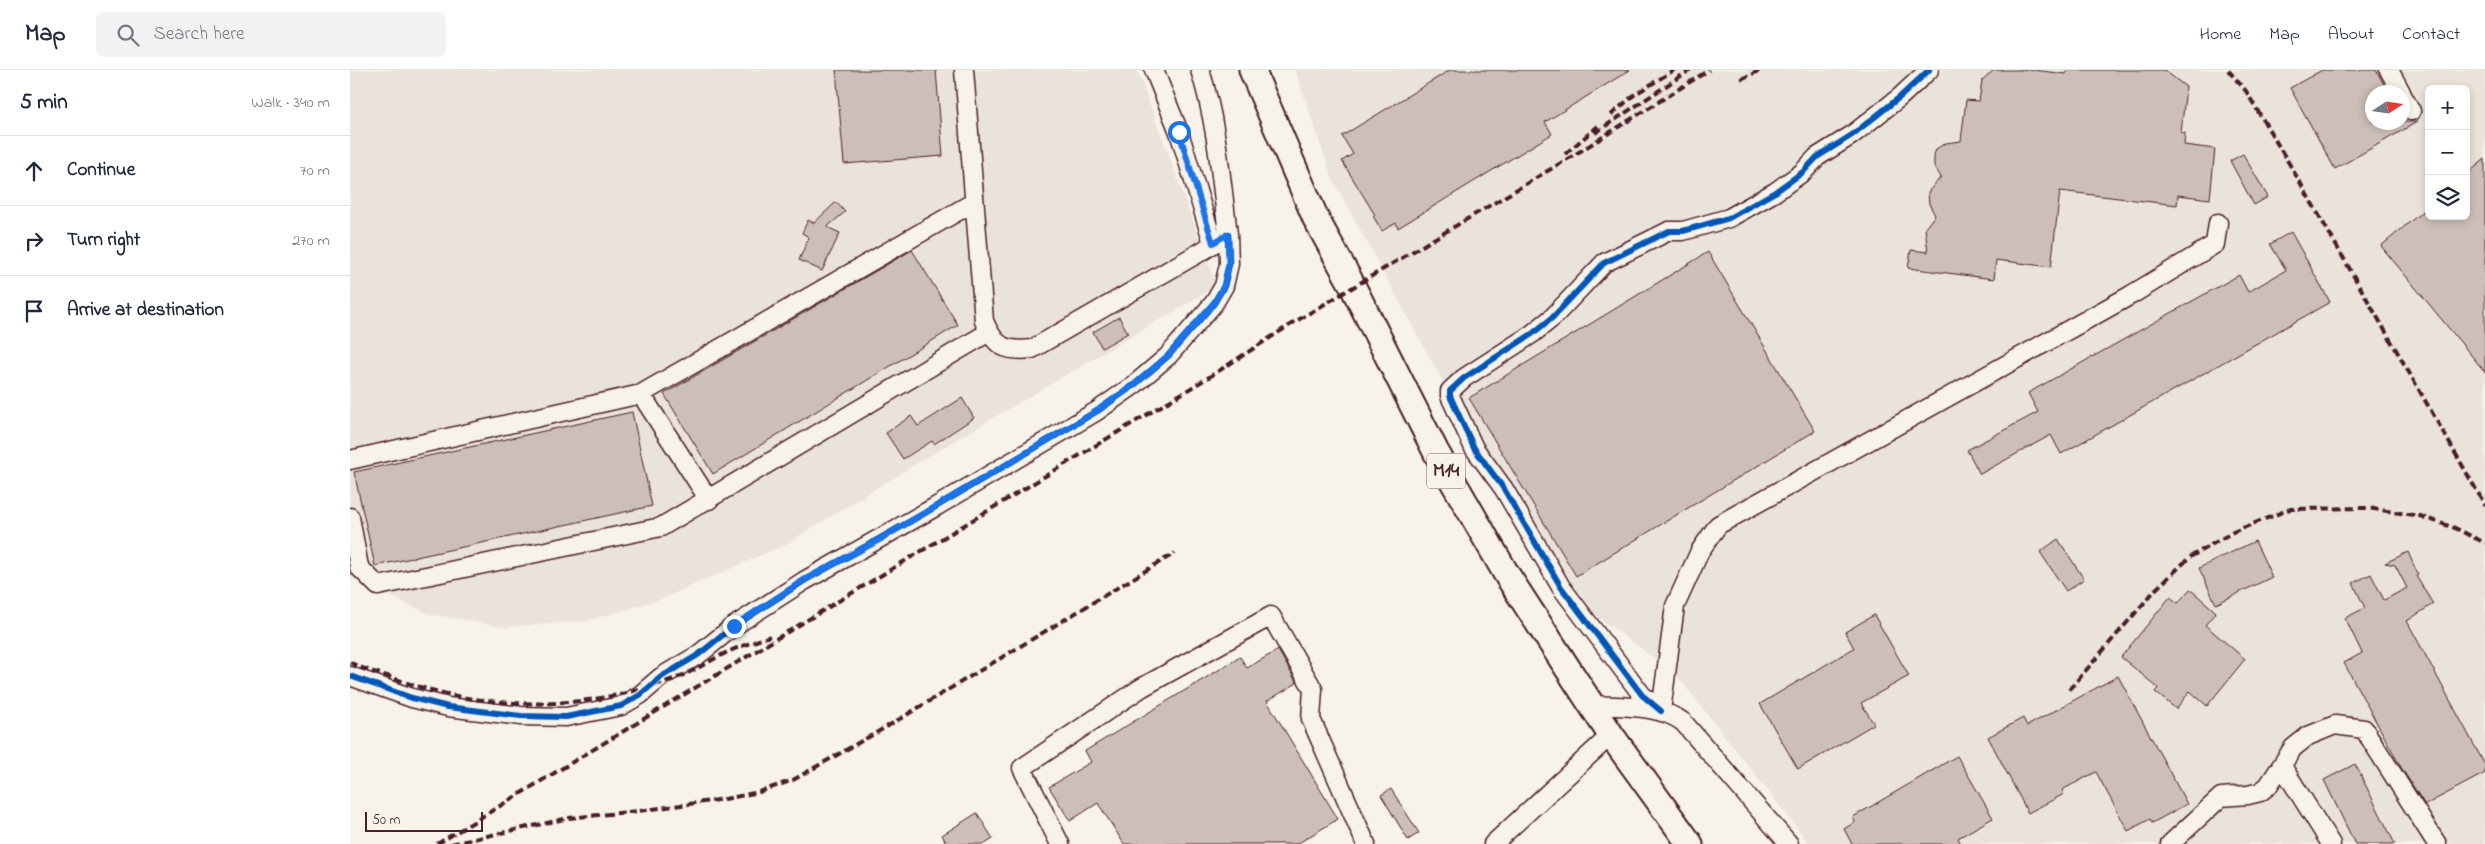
<!DOCTYPE html>
<html lang="en">
<head>
<meta charset="utf-8">
<style>
  body { margin:0; font-family:"Indie Flower",sans-serif; background:#f2f2f3; color:#1f2937 }
  .controls { position:absolute; right:15px; top:15px; display:grid; overflow:hidden; border-radius:8px; box-shadow:0 2px 8px #0003 }
  .controls button { width:45px; height:45px; display:grid; place-items:center; padding:0; border:0; border-bottom:1px solid #e0e1e3; background:#fff; color:#1f2937; font:25px sans-serif }
  .compass { position:absolute; left:2015px; top:15px; width:45px; height:45px; border-radius:50%; background:#fff; box-shadow:0 2px 8px #0003; rotate:78deg }
  .scale { position:absolute; left:15px; bottom:12px; width:118px; box-sizing:border-box; padding-left:5px; border:2px solid #4a1f2b; border-top:0; font-size:14px; line-height:18px; white-space:nowrap; color:#4a1f2b; -webkit-text-stroke:4px #f7f3e8; paint-order:stroke }
  .stop { position:absolute; width:15px; height:15px; margin:-11px; border:4px solid #1a73e8; border-radius:50%; background:#fff }
  .stop.end { background:#1a73e8; border-color:#fff; box-shadow:0 1px 5px #0008 }
  .list { margin:0; padding:0; list-style:none }
  h2 { display:flex; justify-content:space-between; align-items:center; height:65px; margin:0; padding:0 20px; font-size:21px }
  h2 small { font-size:16px; font-weight:400; color:#747a83 }
  .list li { display:grid; grid-template-columns:32px 1fr auto; gap:15px; align-items:center; box-sizing:border-box; height:70px; padding:0 20px; border-top:1px solid #e0e1e3 }
  .list b { display:block; font-size:19px; white-space:nowrap }
  .list em { font-size:16px; font-style:normal; color:#747a83 }
  .icon { flex:none; width:28px; height:28px; fill:none; stroke:currentColor; stroke-width:2; stroke-linecap:round; stroke-linejoin:round }
  .map { position:relative; flex:none; width:2135px; height:774px; overflow:hidden }
  header { display:flex; align-items:center; gap:30px; box-sizing:border-box; height:70px; padding:0 25px; background:#fff; border-bottom:1px solid #e0e1e3 }
  header strong { font-size:24px }
  nav { display:flex; gap:28px; margin-inline-start:auto; font-size:18px }
  .search { width:350px; height:45px; background:#f2f2f3; display:flex; align-items:center; gap:12px; box-sizing:border-box; padding:0 18px; border-radius:8px; color:#747a83; font-size:19px }
  main { display:flex }
  aside { flex:1; background:#fff }
  .map>svg:first-child { display:block }
  .built { fill:#eae3da; fill-rule:evenodd }
  .building { fill:#ccbfb9; stroke:#4a1f2b }
  .lines { fill:none; stroke-linecap:round; stroke-linejoin:round }
  .minor-casing { stroke:#4a1f2b; stroke-width:21 }
  .highway-casing { stroke:#4a1f2b; stroke-width:29 }
  .minor { stroke:#f7f3e8; stroke-width:18 }
  .highway { stroke:#f7f3e8; stroke-width:25 }
  .rail { stroke:#4a1f2b; stroke-width:4; stroke-dasharray:8 4; stroke-linecap:butt }
  .cycleway-casing { stroke:#f7f3e8; stroke-width:9 }
  .cycleway { stroke:#0057b8; stroke-width:6 }
  .route { stroke:#1a73e8; stroke-width:6 }
  .labels { text-anchor:middle; dominant-baseline:central; stroke-width:4.5; stroke-linejoin:round; paint-order:stroke }
  .shield { fill:#f7f3e8; stroke:#7e5f64; stroke-width:1 }
  .shield-label { font-size:20px; font-weight:bold; fill:#4a1f2b }
</style>
</head>
<body>
<header>
<strong>Map</strong>
<div class="search"><svg class="icon" aria-label="search" viewBox="0 0 24 24"><circle cx="10" cy="10" r="6"/><path d="M15 15l6 6"/></svg>Search here</div>
<nav><a>Home</a><a>Map</a><a>About</a><a>Contact</a></nav>
</header>
<main>
<aside>
<h2>5 min<small>Walk · 340 m</small></h2>
<ul class="list">
<li><svg class="icon" aria-label="ahead" viewBox="0 0 24 24"><path d="M12 20V5M6 11l6-6 6 6"/></svg><div><b>Continue</b></div><em>70 m</em></li>
<li><svg class="icon" aria-label="right" viewBox="0 0 24 24"><path d="M7 20v-9h11M14 6l5 5-5 5"/></svg><div><b>Turn right</b></div><em>270 m</em></li>
<li><svg class="icon" aria-label="arrive" viewBox="0 0 24 24"><path d="M6 21V4h12l-3 4 3 4H6"/></svg><div><b>Arrive at destination</b></div></li>
</ul>
</aside>
<div class="map">
<svg width="2135" height="774" viewBox="0 0 2135 774">
  <rect width="100%" height="100%" fill="#f7f3e8"/>
  <filter id="ink" filterUnits="userSpaceOnUse"><feTurbulence type="fractalNoise" baseFrequency=".02" numOctaves="2"/><feDisplacementMap in="SourceGraphic" scale="10" xChannelSelector="R" yChannelSelector="G"/><feConvolveMatrix kernelMatrix="1 2 1 2 8 2 1 2 1" color-interpolation-filters="sRGB"/></filter>
  <g filter="url(#ink)">
    <path class="built" d="M 0,0 L 787,0 L 867,216 L 597,375 L 434,475 L 314,528 L 237,551 L 154,557 L 79,544 L 0,507 Z
      M 945,0 L 2135,0 L 2135,774 L 1460,774 L 1324,602 L 1204,516 L 982,108 ZM 2079,19 L 2116,19 L 2116,146 L 2079,146 ZM 2022,22 L 2052,22 L 2052,52 L 2022,52 Z"/>
    <path class="building" d="M 486,0 L 586,0 L 593,86 L 494,94 Z
      M 1100,0 L 1280,0 L 1195,52 L 1202,64 L 1048,158 L 1046,153 L 1032,161 L 1023,146 L 1025,145 L 992,91 L 1003,84 L 992,66 Z
      M 1644,0 L 1684,0 L 1716,4 L 1717,0 L 1814,0 L 1836,17 L 1831,63 L 1835,63 L 1834,75 L 1865,79 L 1860,129 L 1828,125 L 1827,135 L 1710,121 L 1701,197 L 1646,190 L 1644,209 L 1558,198 L 1561,180 L 1578,182 L 1575,158 L 1585,145 L 1579,134 L 1578,122 L 1591,107 L 1584,96 L 1584,85 L 1586,79 L 1596,73 L 1611,71 L 1616,30 L 1629,31 L 1632,10 Z
      M 1972,0 L 2026,0 L 2038,22 L 2022,22 L 2022,52 L 2067,52 L 1985,99 L 1940,18 Z
      M 1893,84 L 1918,127 L 1904,135 L 1880,91 Z
      M 2135,89 L 2135,302 L 2031,176 L 2079,136 L 2079,146 L 2116,146 L 2116,105 Z
      M 486,132 L 495,142 L 477,157 L 490,163 L 472,201 L 449,190 L 459,167 L 452,163 L 458,150 L 464,153 Z
      M 1941,162 L 1980,232 L 1711,384 L 1701,365 L 1630,404 L 1617,380 L 1688,342 L 1678,323 L 1889,205 L 1898,222 L 1936,200 L 1920,174 Z
      M 562,180 L 608,255 L 363,404 L 314,324 Z
      M 1358,182 L 1465,361 L 1226,506 L 1119,328 Z
      M 769,247 L 778,263 L 752,278 L 743,262 Z
      M 612,328 L 624,348 L 584,374 L 582,371 L 553,389 L 536,363 L 561,346 L 568,356 Z
      M 282,342 L 302,436 L 25,496 L 4,402 Z
      M 1708,469 L 1734,509 L 1716,521 L 1690,482 Z
      M 1905,471 L 1922,507 L 1866,534 L 1849,498 Z
      M 2058,482 L 2068,505 L 2066,506 L 2083,534 L 2057,551 L 2135,695 L 2135,703 L 2075,735 L 2052,699 L 1994,593 L 2012,583 L 1995,548 L 2015,538 L 2003,513 L 2021,504 L 2034,530 L 2057,518 L 2045,495 L 2035,493 Z
      M 1840,519 L 1866,542 L 1855,555 L 1895,589 L 1857,636 L 1840,621 L 1826,639 L 1805,622 L 1808,618 L 1771,587 L 1820,527 L 1828,533 Z
      M 1524,545 L 1559,606 L 1511,633 L 1524,654 L 1448,699 L 1410,634 L 1504,578 L 1495,562 Z
      M 928,580 L 947,613 L 917,631 L 988,749 L 947,774 L 774,774 L 748,733 L 720,751 L 699,717 L 741,692 L 735,681 L 890,587 L 897,598 Z
      M 1768,606 L 1837,734 L 1802,753 L 1800,749 L 1778,761 L 1746,702 L 1712,720 L 1714,724 L 1678,743 L 1638,667 L 1673,648 L 1677,656 Z
      M 1607,686 L 1643,748 L 1608,768 L 1611,774 L 1502,774 L 1494,759 L 1505,752 L 1503,747 Z
      M 2005,694 L 2045,774 L 2005,774 L 1974,710 Z
      M 1041,719 L 1069,763 L 1058,770 L 1031,725 Z
      M 627,743 L 643,769 L 635,774 L 597,774 L 592,765 Z"/>
    <g class="lines">
      <g class="minor-casing">
        <path id="minor" d="M 614,0 L 634,251 C 645,277 655,282 682,279 L 854,180 L 878,164 C 871,109 867,53 850,0
          M 804,0 L 829,62 L 863,173
          M 2039,0 L 2051,22
          M 2052,25 L 2061,41
          M 291,324 L 359,430
          M 0,390 L 291,324 L 624,132
          M 0,447 L 9,497 L 28,516 L 311,457 L 639,262
          M 0,606 L 62,628 L 98,637 L 171,646 L 216,647 L 271,636 L 290,625 L 311,607 L 348,585 L 384,556 L 454,511 L 587,436 L 747,341 L 784,315 L 818,286 L 864,233 L 874,216 L 879,194 L 878,164
          M 1241,635 C 1270,637 1309,634 1333,652 L 1439,774
          M 1311,641 L 1292,625 L 1211,517 L 1154,419 L 1124,378 L 1100,326 L 1100,321 L 1114,308 L 1182,264 L 1202,248 L 1254,193 L 1319,161 L 1333,161 L 1379,148 L 1425,122 L 1453,102 L 1467,87 L 1502,65 L 1550,27 L 1579,0
          M 1311,641 L 1325,536 L 1350,481 L 1368,455 L 1781,225 L 1865,174 L 1868,153
          M 1932,696 L 1981,774
          M 710,774 L 672,698 L 791,618 L 921,546 L 963,619 L 961,649 L 1016,774
          M 1143,774 L 1261,665
          M 1820,774 L 1871,727 L 1898,725 L 1910,722 L 1918,716 L 1943,678 L 1958,666 L 1985,655 L 2014,659 L 2087,774"/>
      </g>
      <g class="highway-casing">
        <path id="highway" d="M 902,0 L 966,149 L 999,209 L 1086,382 L 1157,505 L 1261,665 L 1340,774"/>
      </g>
      <use href="#minor" class="minor"/>
      <use href="#highway" class="highway"/>
      <path class="rail" d="M 1878,0 L 1896,21 L 1947,107 L 2135,435
        M 1391,9 L 1411,0
        M 1261,45 L 1284,25 L 1324,0
        M 1245,63 L 1340,0
        M 1215,84 L 1248,56
        M 0,592 C 13,600 29,603 43,608 C 135,642 234,642 326,608 C 345,601 362,589 380,581 C 393,575 407,571 420,566
        M 1719,620 L 1806,519 L 1840,487 L 1883,462 L 1940,439 L 2017,438 L 2070,446 L 2105,458 L 2135,473
        M 87,774 L 864,304 L 943,253 L 1221,87 L 1359,0
        M 101,774 L 219,748 L 288,741 L 375,729 L 409,722 L 443,710 L 538,656 L 825,483"/>
      <g class="cycleway-casing">
        <path id="cycleway" d="M 0,606 L 62,628 L 98,637 L 171,646 L 216,647 L 271,636 L 290,625 L 311,607 L 348,585 L 384,556 L 454,511 L 587,436 L 747,341 L 784,315 L 818,286 L 864,233 L 874,216 L 879,194 L 878,164
          M 1311,641 L 1292,625 L 1211,517 L 1154,419 L 1124,378 L 1100,326 L 1100,321 L 1114,308 L 1182,264 L 1202,248 L 1254,193 L 1319,161 L 1333,161 L 1379,148 L 1425,122 L 1453,102 L 1467,87 L 1502,65 L 1550,27 L 1579,0"/>
      </g>
      <use href="#cycleway" class="cycleway"/>
    </g>
  </g>
  <g class="lines" filter="url(#ink)">
    <path class="route" d="M 384,556 L 454,510 L 531,469 L 747,341 L 784,315 L 818,286 L 864,233 L 874,216 L 879,194 L 878,164 L 863,173 L 829,62"/>
  </g>
  <g class="labels">
    <rect class="shield" x="1077" y="383.5" width="38" height="35" rx="4"/>
    <g class="shield-label">
      <text x="1096" y="401">M14</text>
    </g>
  </g>
</svg>
<div class="controls">
<button>+</button>
<button>−</button>
<button><svg class="icon" aria-label="layers" viewBox="0 0 24 24"><path d="M12 4l9 5-9 5-9-5zM3 14l9 5 9-5"/></svg></button>
</div>
<svg class="compass" viewBox="-18 -18 36 36"><path d="M0-13l5 13h-10z" fill="#e53935"/><path d="M0 13l5-13h-10z" fill="#747a83"/></svg>
<div class="scale">50 m</div>
<div class="stop" style="left:829px;top:62px"></div>
<div class="stop end" style="left:384px;top:556px"></div>
</div>
</main>
</body>
</html>
